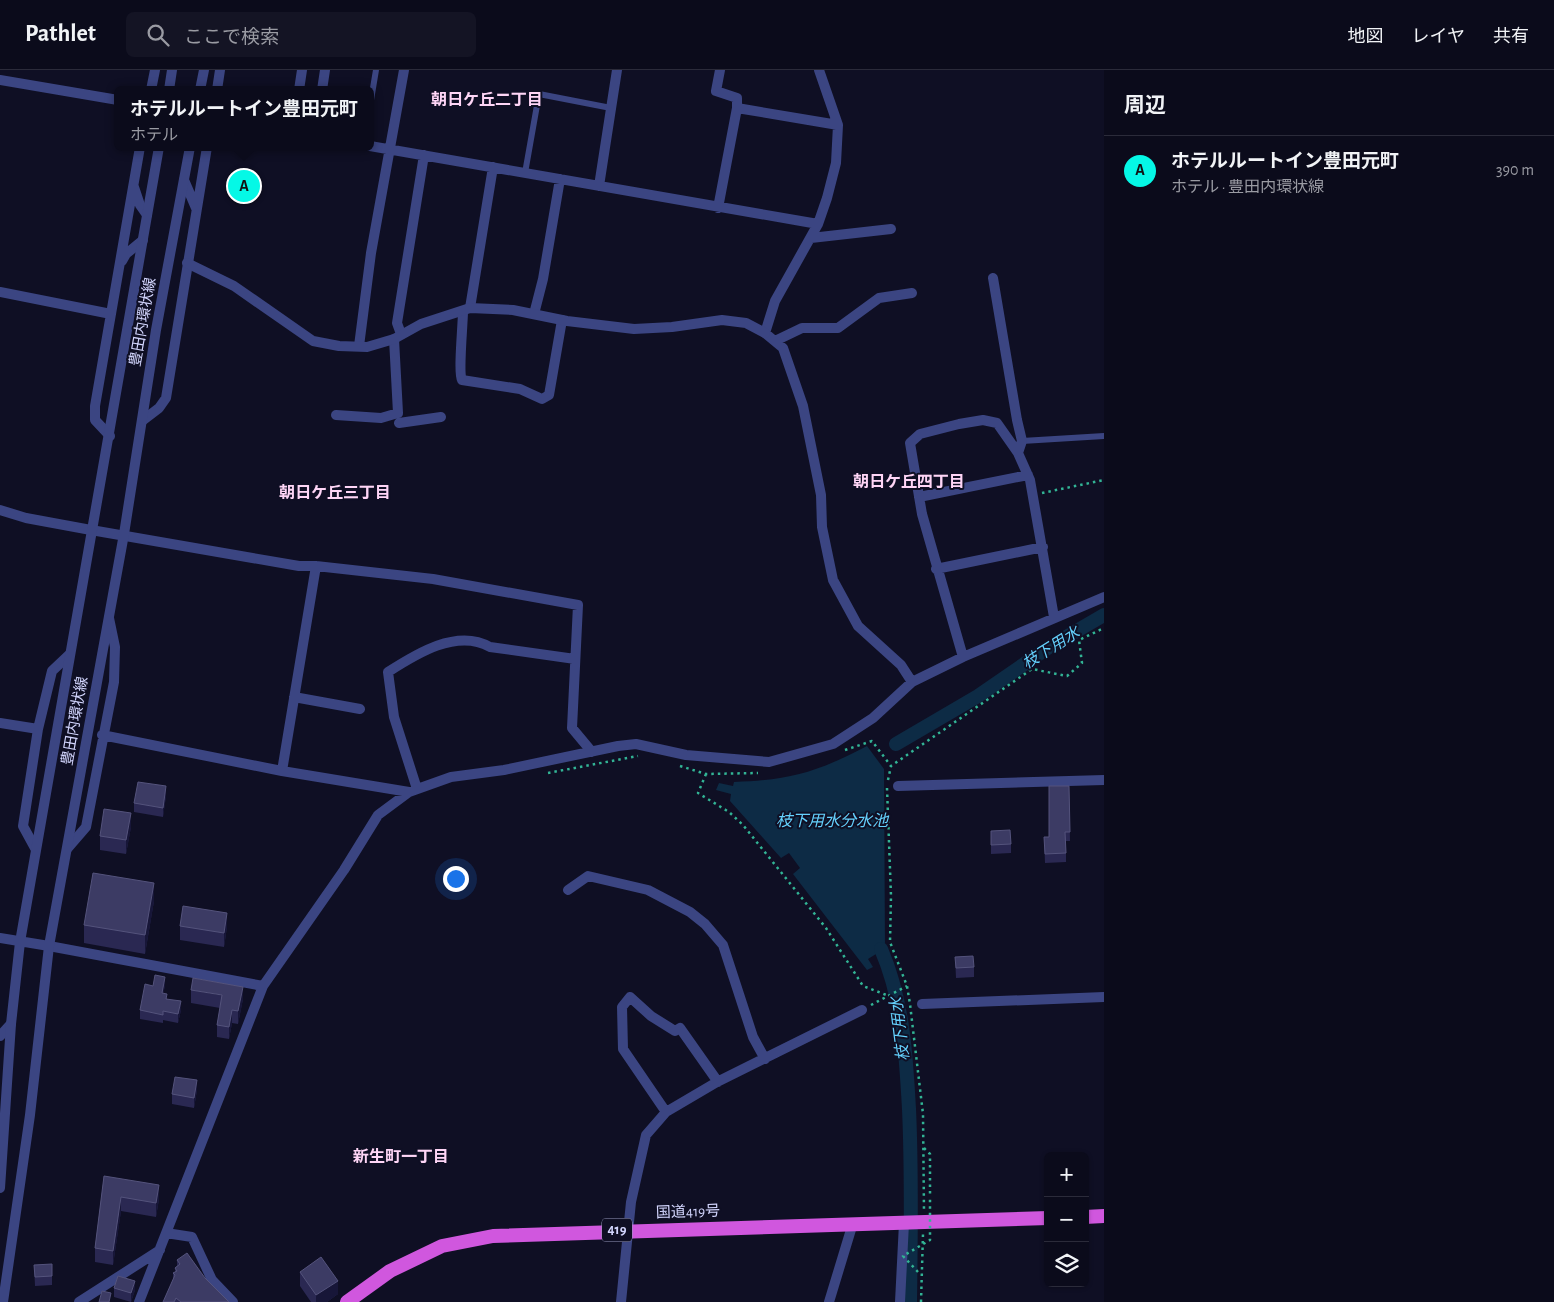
<!DOCTYPE html>
<html lang="ja">
<head>
<meta charset="utf-8">
<style>
  body { margin:0; font-family:"Alegreya Sans","Noto Sans JP",sans-serif; background:#141424; color:#f1f3f6 }
  .controls { position:absolute; right:15px; bottom:15px; display:grid; overflow:hidden; border-radius:8px; box-shadow:0 1px 4px #0004 }
  .controls button { width:45px; height:45px; display:grid; place-items:center; padding:0; border:0; border-bottom:1px solid #2b2b3a; background:#0b0b1b; color:#f1f3f6; font:25px sans-serif }
  .you { position:absolute; left:455px; top:808px; width:18px; height:18px; margin:-12px; border:4px solid #fff; border-radius:50%; background:#1a73e8; box-shadow:0 0 0 8px #1a73e833 }
  .badge { display:grid; place-items:center; width:32px; height:32px; border-radius:50%; background:#05f8e6; color:#111; font-size:16px; font-weight:700 }
  .pin { position:absolute; translate:-50% -50%; border:2px solid #fff; box-shadow:0 1px 5px #0006 }
  .popup { position:absolute; left:114px; top:16px; width:260px; height:65px; box-sizing:border-box; display:grid; place-content:center; border-radius:8px; background:#0b0b1b; filter:drop-shadow(0 1px 4px #0005); font-size:16px; white-space:nowrap; color:#9a9ba3 }
  .popup b { font-size:19px; color:#f1f3f6 }
  .popup::after { content:''; position:absolute; left:50%; top:100%; margin-left:-10px; border:10px solid transparent; border-top-color:#0b0b1b }
  .list { margin:0; padding:0; list-style:none }
  h2 { display:flex; justify-content:space-between; align-items:center; height:65px; margin:0; padding:0 20px; font-size:21px }
  h2 small { font-size:16px; font-weight:400; color:#9a9ba3 }
  .list li { display:grid; grid-template-columns:32px 1fr auto; gap:15px; align-items:center; box-sizing:border-box; height:70px; padding:0 20px; border-top:1px solid #2b2b3a }
  .list b { display:block; font-size:19px; white-space:nowrap }
  .list p { margin:0; font-size:16px; white-space:nowrap; color:#9a9ba3 }
  .list em { font-size:16px; font-style:normal; color:#9a9ba3 }
  .icon { flex:none; width:28px; height:28px; fill:none; stroke:currentColor; stroke-width:2; stroke-linecap:round; stroke-linejoin:round }
  .map { position:relative; flex:none; width:1104px; height:1232px; overflow:hidden }
  header { display:flex; align-items:center; gap:30px; box-sizing:border-box; height:70px; padding:0 25px; background:#0b0b1b; border-bottom:1px solid #2b2b3a }
  header strong { font-size:24px }
  nav { display:flex; gap:28px; margin-inline-start:auto; font-size:18px }
  .search { width:350px; height:45px; background:#141424; display:flex; align-items:center; gap:12px; box-sizing:border-box; padding:0 18px; border-radius:8px; color:#9a9ba3; font-size:19px }
  main { display:flex }
  aside { flex:1; background:#0b0b1b }
  .map>svg:first-child { display:block }
  .water { fill:#0d2b45 }
  .lines { fill:none; stroke-linecap:round; stroke-linejoin:round }
  .canal { stroke:#0d2b45; stroke-width:14 }
  .path { stroke:#32b495; stroke-width:2.5; stroke-dasharray:2.5 4; stroke-linecap:butt }
  .service { stroke:#3b4582; stroke-width:6 }
  .minor { stroke:#3b4582; stroke-width:10 }
  .tertiary { stroke:#3b4582; stroke-width:10 }
  .trunk { stroke:#d057de; stroke-width:14 }
  .path-bridge { stroke:#32b495; stroke-width:2.5; stroke-dasharray:2.5 4; stroke-linecap:butt }
  .wall { fill:#2a2852 }
  .shaded-wall { fill:#171638 }
  .building { fill:#3c3b64; stroke:#54537c }
  .labels { text-anchor:middle; dominant-baseline:central; stroke-width:4; stroke-linejoin:round; paint-order:stroke }
  .shield { fill:#0f0f24; stroke:#989abd; stroke-width:1 }
  .shield-label { font-size:14px; font-weight:bold; fill:#d3d6fe }
  .street-label { font-size:15px; fill:#d3d6fe; stroke:#0f0f24 }
  .neighbourhood-label { font-size:16px; font-weight:bold; fill:#fed5f6; stroke:#0f0f24 }
  .water-label { font-size:16px; font-style:italic; fill:#64d0fc; stroke:#0f0f24 }
</style>
</head>
<body>
<header>
<strong>Pathlet</strong>
<div class="search"><svg class="icon" aria-label="search" viewBox="0 0 24 24"><circle cx="10" cy="10" r="6"/><path d="M15 15l6 6"/></svg>ここで検索</div>
<nav><a>地図</a><a>レイヤ</a><a>共有</a></nav>
</header>
<main>
<div class="map">
<svg width="1104" height="1232" viewBox="0 0 1104 1232">
  <rect width="100%" height="100%" fill="#0f0f24"/>
  <path class="water" d="M 867,676 L 884,699 L 885,879 L 893,894 L 884,899 L 876,884 L 868,889 L 873,897 L 867,900 L 793,804 L 800,798 L 789,783 L 781,788 L 730,731 L 731,724 L 716,720 L 719,713 L 733,716 L 734,712 C 791,710 817,702 867,676 Z"/>
  <g class="lines">
    <path class="canal" d="M 896,674 L 978,626 L 1049,577 L 1104,545
      M 881,879 C 903,930 906,984 909,1039 C 912,1103 911,1167 910,1232"/>
    <path class="path" d="M 1042,423 L 1104,410
      M 845,680 L 872,671 L 891,696
      M 680,696 L 706,704 L 758,703
      M 548,703 L 638,686
      M 706,704 L 698,723 L 729,742 L 743,755 L 826,858 L 863,916 L 889,926
      M 888,710 L 891,696 L 1032,599 L 1067,606 L 1082,593 L 1079,570 L 1104,558
      M 887,718 L 891,826 L 890,872 L 907,916 L 910,934 L 923,1044 L 924,1141
      M 871,935 L 907,916
      M 924,1078 L 930,1084 L 930,1127
      M 921,1232 L 923,1164"/>
    <path class="service" d="M 370,36 L 376,0
      M 525,103 L 539,24 L 611,38
      M 1022,371 L 1104,366"/>
    <path class="minor" d="M 720,0 L 716,21 L 737,28 L 737,38 L 838,55
      M 819,0 L 838,55 L 836,93 L 827,128 L 818,154 L 775,231 L 765,263 L 783,278 L 803,336 L 821,425 L 822,457 L 833,510 L 858,556 L 901,595 L 912,612
      M 0,10 L 118,30
      M 151,20 L 155,0
      M 217,20 L 220,0
      M 299,20 L 302,0
      M 322,20 L 325,0
      M 370,76 L 818,154
      M 184,110 L 196,138
      M 599,116 L 617,0
      M 134,117 L 140,135 L 147,145
      M 718,138 L 737,38
      M 811,168 L 891,159
      M 122,191 L 126,184 L 143,170
      M 993,208 L 1017,350 L 1022,371 L 1018,383
      M 0,222 L 111,244
      M 470,238 L 493,97
      M 463,241 C 463,254 458,303 462,310 L 520,319 L 542,329 L 549,325 L 562,250
      M 534,244 L 543,209 L 560,109
      M 401,264 L 397,253 L 424,85
      M 775,271 L 802,258 L 838,258 L 879,228 L 912,223
      M 359,276 L 371,183 L 404,0
      M 336,345 L 381,348 L 398,343 L 394,269
      M 142,351 L 159,338 L 166,328 L 207,77
      M 399,353 L 441,347
      M 110,366 L 95,350 L 95,336 L 140,77
      M 919,427 L 1028,405
      M 0,440 L 26,448 L 91,460 L 299,496 L 316,496 L 433,509 L 578,535 L 572,658 L 592,682
      M 936,499 L 1043,477
      M 963,587 L 922,444 L 910,373 L 920,364 L 959,354 L 983,350 L 997,353 L 1018,383 L 1030,410 L 1054,547
      M 294,627 L 360,639
      M 0,653 L 38,659
      M 102,665 L 282,701 L 409,722
      M 282,701 L 316,496
      M 898,716 L 1104,710
      M 417,719 L 394,647 L 388,602 C 416,584 457,558 490,577 L 575,589
      M 35,778 L 23,756 L 38,659 L 52,601 L 70,584
      M 67,779 L 86,757 L 114,612 L 115,577 L 109,548
      M 568,820 L 588,806 L 648,820 L 690,842 L 705,854 L 723,875 L 753,967 L 765,989
      M 49,876 L 263,916
      M 922,934 L 1104,927
      M 0,966 L 11,954
      M 666,1042 L 623,979 L 622,937 L 630,927 L 651,946 L 675,961 L 680,958 L 718,1012
      M 166,1163 L 192,1167 L 212,1210 L 233,1232
      M 79,1232 L 160,1180
      M 139,1232 L 263,916 L 344,800 L 378,745 L 409,722 L 451,707 L 504,700 L 618,676 L 636,674 L 686,685 L 769,692 L 833,674 L 873,648 L 912,612 L 963,587 L 1104,527
      M 621,1232 L 631,1132 L 646,1065 L 666,1042 L 717,1012 L 862,940
      M 829,1232 L 853,1153
      M 900,1232 L 904,1153"/>
    <path class="tertiary" d="M 169,20 L 172,0
      M 200,20 L 204,0
      M 187,193 L 234,216 L 313,271 L 339,276 L 367,277 L 394,269 L 421,254 L 470,238 L 513,240 L 567,251 L 634,259 L 672,257 L 722,250 L 746,253 L 765,263
      M 0,868 L 49,876
      M 0,1118 L 11,954 L 20,872 L 159,77
      M 3,1232 L 30,1045 L 49,876 L 124,464 L 156,260 L 190,77"/>
    <path class="trunk" d="M 1085,1147 L 1104,1146
      M 347,1232 L 390,1201 L 442,1176 L 493,1166 L 1048,1148"/>
    <path class="path-bridge" d="M 918,1202 L 903,1186 L 930,1170 L 930,1127"/>
  </g>
  <path class="wall" d="M 1069,716 L 1070,771 L 1066,771 L 1066,792 L 1045,793 L 1044,767 L 1049,767 Z
    M 166,726 L 163,747 L 134,742 L 134,733 Z
    M 131,757 L 126,784 L 100,780 L 100,766 Z
    M 991,761 L 1011,774 L 1011,783 L 991,784 Z
    M 154,831 L 145,884 L 84,873 L 84,855 Z
    M 180,856 L 227,857 L 224,877 L 180,870 Z
    M 955,887 L 974,897 L 974,907 L 956,908 Z
    M 153,916 L 165,916 L 163,923 L 167,929 L 181,940 L 178,953 L 163,950 L 163,953 L 140,949 L 140,940 Z
    M 191,920 L 243,929 L 238,954 L 232,953 L 229,969 L 217,967 L 217,955 L 220,938 L 191,933 Z
    M 197,1020 L 194,1038 L 172,1034 L 172,1024 Z
    M 104,1106 L 159,1129 L 156,1147 L 121,1141 L 113,1195 L 95,1192 L 95,1178 Z
    M 177,1190 L 205,1208 L 229,1232 L 163,1232 L 173,1210 L 173,1203 L 175,1202 L 175,1198 L 177,1196 Z
    M 34,1195 L 52,1206 L 52,1215 L 35,1216 Z
    M 300,1202 L 338,1224 L 327,1232 L 311,1232 L 300,1216 Z
    M 114,1218 L 135,1220 L 131,1232 L 114,1227 Z"/>
  <path class="shaded-wall" d="M 166,716 L 166,726 L 163,747 L 163,738 Z
    M 131,743 L 131,757 L 126,784 L 126,770 Z
    M 154,813 L 154,831 L 145,884 L 145,865 Z
    M 227,843 L 227,857 L 224,877 L 224,863 Z
    M 165,907 L 165,916 L 162,931 L 162,923 Z
    M 243,917 L 243,929 L 238,954 L 238,941 Z
    M 181,931 L 181,940 L 178,953 L 178,944 Z
    M 232,940 L 232,953 L 229,969 L 229,957 Z
    M 197,1010 L 197,1020 L 194,1038 L 194,1028 Z
    M 159,1115 L 159,1129 L 156,1147 L 156,1133 Z
    M 121,1127 L 121,1141 L 113,1195 L 113,1181 Z
    M 135,1211 L 135,1220 L 131,1232 L 131,1223 Z
    M 338,1211 L 338,1224 L 327,1232 L 316,1232 L 316,1225 Z"/>
  <path class="building" d="M 138,712 L 166,716 L 163,738 L 134,733 Z
    M 1049,716 L 1069,716 L 1070,762 L 1065,762 L 1066,783 L 1045,784 L 1044,767 L 1049,767 Z
    M 104,739 L 131,743 L 126,770 L 100,766 Z
    M 1010,760 L 1011,774 L 991,775 L 991,761 Z
    M 93,803 L 154,813 L 145,865 L 84,855 Z
    M 183,836 L 227,843 L 224,863 L 180,856 Z
    M 973,886 L 974,897 L 956,898 L 955,887 Z
    M 155,905 L 165,907 L 162,923 L 167,924 L 166,929 L 181,931 L 178,944 L 163,941 L 163,945 L 140,940 L 145,914 L 153,916 Z
    M 193,908 L 243,917 L 238,941 L 232,940 L 229,957 L 217,955 L 222,925 L 191,920 Z
    M 175,1007 L 197,1010 L 194,1028 L 172,1024 Z
    M 104,1106 L 159,1115 L 156,1133 L 121,1127 L 113,1181 L 95,1178 Z
    M 187,1183 L 205,1208 L 229,1232 L 181,1232 L 176,1228 L 174,1232 L 163,1232 L 175,1205 L 173,1203 L 177,1201 L 175,1198 L 180,1194 L 177,1190 Z
    M 321,1187 L 338,1211 L 316,1225 L 300,1202 Z
    M 52,1194 L 52,1206 L 35,1207 L 34,1195 Z
    M 118,1206 L 135,1211 L 131,1223 L 114,1218 Z
    M 102,1221 L 111,1223 L 109,1232 L 99,1232 Z"/>
  <g class="labels">
    <rect class="shield" x="602" y="1148.5" width="30" height="23" rx="4"/>
    <g class="shield-label">
      <text x="617" y="1160">419</text>
    </g>
    <g class="street-label">
      <text transform="translate(143 252) rotate(-80)">豊田内環状線</text>
      <text transform="translate(75 651) rotate(-80)">豊田内環状線</text>
      <text transform="translate(688 1142) rotate(-2)">国道419号</text>
    </g>
    <g class="neighbourhood-label">
      <text x="487" y="30">朝日ケ丘二丁目</text>
      <text x="909" y="412">朝日ケ丘四丁目</text>
      <text x="335" y="423">朝日ケ丘三丁目</text>
      <text x="401" y="1087">新生町一丁目</text>
    </g>
    <g class="water-label">
      <text transform="translate(1051 578) rotate(-32)">枝下用水</text>
      <text x="832" y="751">枝下用水分水池</text>
      <text transform="translate(900 959) rotate(-97)">枝下用水</text>
    </g>
  </g>
</svg>
<div class="controls">
<button>+</button>
<button>−</button>
<button><svg class="icon" aria-label="layers" viewBox="0 0 24 24"><path d="M12 4l9 5-9 5-9-5zM3 14l9 5 9-5"/></svg></button>
</div>
<div class="you"></div>
<div class="pin badge" style="left:244px;top:116px">A</div>
<div class="popup"><b>ホテルルートイン豊田元町</b>ホテル</div>
</div>
<aside>
<h2>周辺<small></small></h2>
<ul class="list">
<li><span class="badge">A</span><div><b>ホテルルートイン豊田元町</b><p>ホテル · 豊田内環状線</p></div><em>390 m</em></li>
</ul>
</aside>
</main>
</body>
</html>
